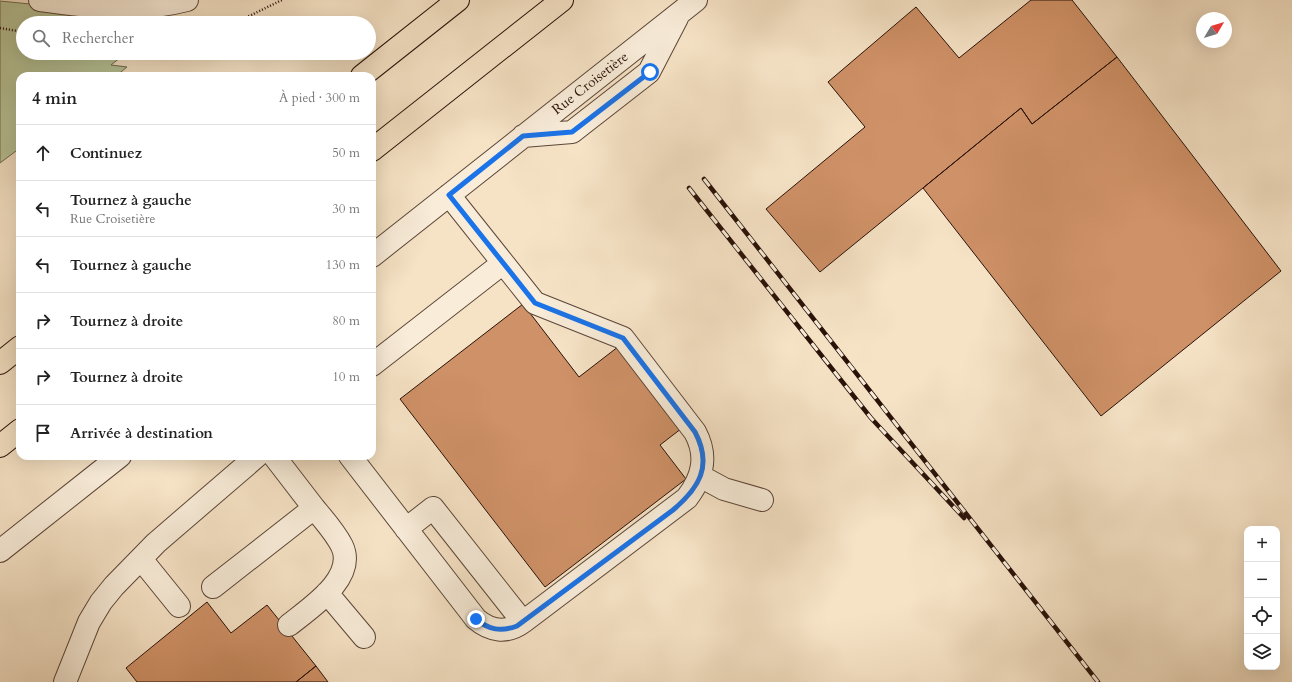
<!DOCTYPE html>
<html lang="fr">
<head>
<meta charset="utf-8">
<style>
  body { margin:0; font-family:Cardo,serif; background:#f2f2f2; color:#222 }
  .controls { position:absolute; right:12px; bottom:12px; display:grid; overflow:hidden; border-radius:8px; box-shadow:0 4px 16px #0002 }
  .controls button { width:36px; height:36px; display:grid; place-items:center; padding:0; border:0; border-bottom:1px solid #e0e0e0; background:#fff; color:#222; font:20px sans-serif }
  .compass { position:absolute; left:1196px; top:12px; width:36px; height:36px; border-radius:50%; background:#fff; box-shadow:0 4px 16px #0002; rotate:52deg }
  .stop { position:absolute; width:12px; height:12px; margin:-9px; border:3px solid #1a73e8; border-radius:50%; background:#fff }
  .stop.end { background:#1a73e8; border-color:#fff; box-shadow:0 1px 4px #0008 }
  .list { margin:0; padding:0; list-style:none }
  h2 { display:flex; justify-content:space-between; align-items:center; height:52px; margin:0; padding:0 16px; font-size:17px }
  h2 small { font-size:13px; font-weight:400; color:#767676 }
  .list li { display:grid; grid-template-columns:26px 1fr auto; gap:12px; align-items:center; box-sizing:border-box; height:56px; padding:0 16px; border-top:1px solid #e0e0e0 }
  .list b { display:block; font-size:15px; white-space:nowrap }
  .list p { margin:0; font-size:13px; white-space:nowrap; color:#767676 }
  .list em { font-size:13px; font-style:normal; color:#767676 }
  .icon { flex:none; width:22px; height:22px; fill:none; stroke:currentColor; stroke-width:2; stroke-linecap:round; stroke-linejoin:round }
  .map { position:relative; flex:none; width:1292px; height:682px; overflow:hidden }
  .search { position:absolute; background:#fff; box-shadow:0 4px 16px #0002; left:16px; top:16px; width:360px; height:44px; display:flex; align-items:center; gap:10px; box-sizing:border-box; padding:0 14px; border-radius:22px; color:#767676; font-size:15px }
  .panel { position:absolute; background:#fff; box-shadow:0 4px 16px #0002; left:16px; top:72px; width:360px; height:388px; border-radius:12px }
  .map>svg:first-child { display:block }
  .green { fill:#b8c498; stroke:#706a50 }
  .building { fill:#cf9167; stroke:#281108 }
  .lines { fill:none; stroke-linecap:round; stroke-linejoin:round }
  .minor-casing { stroke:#5c4638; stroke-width:24 }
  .highway-casing { stroke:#281108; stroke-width:24 }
  .path { stroke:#281108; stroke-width:2.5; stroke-dasharray:1 2; stroke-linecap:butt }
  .minor { stroke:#f9edda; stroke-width:22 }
  .highway { stroke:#f6e3c6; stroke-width:22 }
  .rail-casing { stroke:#281108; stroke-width:4.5 }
  .rail { stroke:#f9edda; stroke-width:3; stroke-dasharray:9; stroke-linecap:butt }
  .route { stroke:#1a73e8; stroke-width:5 }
  .labels { text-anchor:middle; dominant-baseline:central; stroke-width:3; stroke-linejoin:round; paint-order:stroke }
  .street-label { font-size:14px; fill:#281108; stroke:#f9edda }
</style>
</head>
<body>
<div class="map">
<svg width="1292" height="682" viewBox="0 0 1292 682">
  <rect width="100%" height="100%" fill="#f6e3c6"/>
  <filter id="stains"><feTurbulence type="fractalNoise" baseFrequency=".005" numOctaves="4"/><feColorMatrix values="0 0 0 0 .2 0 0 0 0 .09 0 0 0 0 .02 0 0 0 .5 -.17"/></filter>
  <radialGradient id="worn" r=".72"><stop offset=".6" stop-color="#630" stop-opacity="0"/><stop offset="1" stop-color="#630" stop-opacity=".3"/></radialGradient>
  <path class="green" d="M 0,1 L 170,18 L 164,23 L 23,23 L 23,53 L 126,53 L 111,65 L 127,67 L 116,76 L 20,76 L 20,148 L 0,163 Z"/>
  <path class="building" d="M 1031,0 L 1072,0 L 1117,57 L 1032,124 L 1021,108 L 820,272 L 766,209 L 865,127 L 828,82 L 916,7 L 959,58 Z
    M 1117,57 L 1281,271 L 1101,416 L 923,188 L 1021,108 L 1032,124 Z
    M 523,304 L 579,377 L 623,343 L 686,425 L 660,445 L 686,479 L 545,587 L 400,399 Z
    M 207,602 L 231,633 L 267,605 L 316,666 L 296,682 L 137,682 L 126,668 Z
    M 316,666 L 328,682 L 296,682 Z"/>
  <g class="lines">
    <g class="minor-casing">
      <path id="minor" d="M 40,0 C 90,7 138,13 187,0
        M 523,136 L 572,132 L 649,72 L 677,18
        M 449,195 L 535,303 L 623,338 L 695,432 C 708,456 703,477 687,498 L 523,622
        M 372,256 L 696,0
        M 372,365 L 503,263
        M 350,456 L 476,619 C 490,631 507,634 523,622 L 433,508 L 406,529
        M 700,476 L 724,489 L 762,500
        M 0,551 L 120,456
        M 141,559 L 179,606
        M 213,587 L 314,508 L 274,456
        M 327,593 L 364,637
        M 289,625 C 310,608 357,578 342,546 C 335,532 324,520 314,508
        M 65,682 L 89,622 L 101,602 L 114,586 L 156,543 L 257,456"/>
    </g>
    <g class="highway-casing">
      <path id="highway" d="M 362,76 L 458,0
        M 372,150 L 562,0
        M 0,363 L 20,347
        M 0,446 L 20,430"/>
    </g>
    <path class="path" d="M 235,23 L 282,0
      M 0,28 L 23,32"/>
    <use href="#minor" class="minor"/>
    <use href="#highway" class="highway"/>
    <g class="rail-casing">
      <path id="rail" d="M 704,179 L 1098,682
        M 689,188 L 871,418 L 964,518"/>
    </g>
    <use href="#rail" class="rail"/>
  </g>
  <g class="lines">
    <path class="route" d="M 476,619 C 489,630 501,632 517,626 L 673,510 C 699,488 713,466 695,432 L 623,338 L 535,303 L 449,195 L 523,136 L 572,132 L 650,72"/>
  </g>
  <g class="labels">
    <g class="street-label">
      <text transform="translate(590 83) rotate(-38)">Rue Croisetière</text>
    </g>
  </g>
  <rect width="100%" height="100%" filter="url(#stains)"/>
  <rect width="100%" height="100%" fill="url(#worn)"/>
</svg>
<div class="controls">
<button>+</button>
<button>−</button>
<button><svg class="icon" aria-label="locate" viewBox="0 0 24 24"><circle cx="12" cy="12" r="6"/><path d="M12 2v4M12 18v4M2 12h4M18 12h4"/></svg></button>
<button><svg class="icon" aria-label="layers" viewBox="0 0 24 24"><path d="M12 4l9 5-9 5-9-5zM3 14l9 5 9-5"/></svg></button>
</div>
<svg class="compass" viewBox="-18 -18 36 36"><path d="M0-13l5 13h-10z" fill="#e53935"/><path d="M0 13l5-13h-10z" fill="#767676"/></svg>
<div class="stop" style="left:650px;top:72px"></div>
<div class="stop end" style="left:476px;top:619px"></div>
<div class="search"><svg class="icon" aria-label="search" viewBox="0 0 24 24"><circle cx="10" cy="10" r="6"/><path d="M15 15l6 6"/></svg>Rechercher</div>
<section class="panel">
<h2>4 min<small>À pied · 300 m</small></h2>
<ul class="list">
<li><svg class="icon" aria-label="ahead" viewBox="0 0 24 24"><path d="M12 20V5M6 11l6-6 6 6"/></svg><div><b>Continuez</b></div><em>50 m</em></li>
<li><svg class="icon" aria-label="left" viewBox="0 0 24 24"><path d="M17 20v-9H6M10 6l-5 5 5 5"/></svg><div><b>Tournez à gauche</b><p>Rue Croisetière</p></div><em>30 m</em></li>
<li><svg class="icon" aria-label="left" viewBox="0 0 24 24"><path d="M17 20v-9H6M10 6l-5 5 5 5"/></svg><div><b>Tournez à gauche</b></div><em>130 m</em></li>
<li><svg class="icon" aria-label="right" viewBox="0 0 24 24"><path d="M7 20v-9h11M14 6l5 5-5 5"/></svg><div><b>Tournez à droite</b></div><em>80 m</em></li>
<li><svg class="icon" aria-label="right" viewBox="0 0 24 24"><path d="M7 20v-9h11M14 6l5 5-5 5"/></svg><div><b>Tournez à droite</b></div><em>10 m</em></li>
<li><svg class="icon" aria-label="arrive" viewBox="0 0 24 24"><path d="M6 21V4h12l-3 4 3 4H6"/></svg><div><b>Arrivée à destination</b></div></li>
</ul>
</section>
</div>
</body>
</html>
